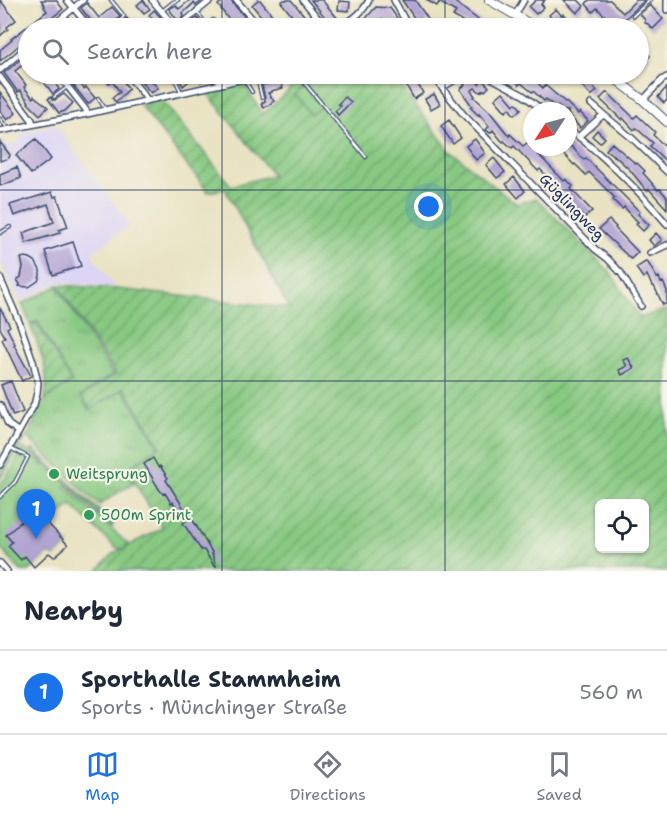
<!DOCTYPE html>
<html lang="en">
<head>
<meta charset="utf-8">
<style>
  body { margin:0; font-family:"Shantell Sans",sans-serif; background:#f6f6f7; color:#1f2937 }
  .controls { position:absolute; right:18px; bottom:18px; display:grid; overflow:hidden; border-radius:9px; box-shadow:0 2px 4px #0004 }
  .controls button { width:54px; height:54px; display:grid; place-items:center; padding:0; border:0; border-bottom:2px solid #e0e1e3; background:#fff; color:#1f2937; font:30px sans-serif }
  .compass { position:absolute; left:523px; top:102px; width:54px; height:54px; border-radius:50%; background:#fff; box-shadow:0 2px 4px #0004; rotate:234deg }
  .you { position:absolute; left:429px; top:207px; width:21px; height:21px; margin:-15px; border:4px solid #fff; border-radius:50%; background:#1a73e8; box-shadow:0 0 0 9px #1a73e833 }
  .badge { display:grid; place-items:center; width:39px; height:39px; border-radius:50%; background:#1a73e8; color:#fff; font-size:20px; font-weight:700 }
  .pin { position:absolute; translate:-50% -50px; filter:drop-shadow(0 2px 3px #0008) }
  .pin::after { content:''; position:absolute; top:32px; width:21px; height:18px; background:inherit; clip-path:polygon(0 0,100% 0,50% 100%) }
  .list { margin:0; padding:0; list-style:none }
  h2 { display:flex; justify-content:space-between; align-items:center; height:78px; margin:0; padding:0 24px; font-size:26px }
  h2 small { font-size:20px; font-weight:400; color:#747a83 }
  .list li { display:grid; grid-template-columns:39px 1fr auto; gap:18px; align-items:center; box-sizing:border-box; height:84px; padding:0 24px; border-top:2px solid #e0e1e3 }
  .list b { display:block; font-size:22px; white-space:nowrap }
  .list p { margin:0; font-size:20px; white-space:nowrap; color:#747a83 }
  .list em { font-size:20px; font-style:normal; color:#747a83 }
  .icon { flex:none; width:33px; height:33px; fill:none; stroke:currentColor; stroke-width:2; stroke-linecap:round; stroke-linejoin:round }
  .map { position:relative; flex:none; width:667px; height:571px; overflow:hidden }
  .search { position:absolute; background:#fff; box-shadow:0 2px 4px #0004; left:18px; right:18px; top:18px; height:66px; display:flex; align-items:center; gap:15px; box-sizing:border-box; padding:0 21px; border-radius:33px; color:#747a83; font-size:22px }
  .sheet { height:162px; background:#fff }
  nav { display:flex; justify-content:space-around; align-items:center; box-sizing:border-box; height:84px; border-top:2px solid #e0e1e3; background:#fff; font-size:16px; color:#747a83 }
  nav a { display:grid; justify-items:center; gap:3px }
  nav .on { color:#1a73e8 }
  .map>svg:first-child { display:block }
  .built { fill:#dcd5f6 }
  .grass { fill:url(#grass-tufts); stroke:#527c70; stroke-width:1.5 }
  .forest { fill:url(#forest-firs); stroke:#446e67; stroke-width:1.5 }
  .garden { fill:url(#garden-furrows); stroke:#527c70; stroke-width:1.5; fill-rule:evenodd }
  .pitch { fill:#88c982; stroke:#527c70; stroke-width:1.5 }
  .building { fill:#b2a4d3 }
  .lines { fill:none; stroke-linecap:round; stroke-linejoin:round }
  .lane-casing { stroke:#3a4a6d; stroke-width:4.5 }
  .street-casing { stroke:#3a4a6d; stroke-width:8 }
  .secondary-casing { stroke:#3a4a6d; stroke-width:10 }
  .lane { stroke:#fff; stroke-width:2 }
  .street { stroke:#fff; stroke-width:5 }
  .secondary { stroke:#fff; stroke-width:8 }
  .grid { fill:none; stroke:#1b2f5e; stroke-width:1.5; stroke-opacity:0.55 }
  .leisure-dot { fill:#2e9e5b; stroke:#f7f3e8; stroke-width:2 }
  .labels { text-anchor:middle; dominant-baseline:central; stroke-width:4.5; stroke-linejoin:round; paint-order:stroke }
  .street-label { font-size:15px; fill:#1b2f5e; stroke:#f7f3e8 }
  .leisure-label { font-size:15px; fill:#27864d; stroke:#f7f3e8; text-anchor:start }
</style>
</head>
<body>
<div class="map">
<svg width="667" height="571" viewBox="0 0 667 571">
  <defs>
    <pattern id="grass-tufts" width="24" height="20" patternUnits="userSpaceOnUse" patternTransform="scale(1.5)"><rect width="24" height="20" fill="#88c982"/><path d="M3 7l-1-3M5 7V3M7 7l1-3M15 17l-1-3M17 17v-4M19 17l1-3" fill="none" stroke="#6ea46e"/></pattern>
    <pattern id="forest-firs" width="22" height="20" patternUnits="userSpaceOnUse" patternTransform="scale(1.5)"><rect width="22" height="20" fill="#6ead70"/><path d="M5 1l3.5 6h-7zM16 11l3.5 6h-7z" fill="#5a8d5f"/></pattern>
    <pattern id="garden-furrows" width="10" height="10" patternUnits="userSpaceOnUse" patternTransform="scale(1.5)"><rect width="10" height="10" fill="#88c982"/><path d="M-1 1l2-2M0 10L10 0M9 11l2-2" fill="none" stroke="#6ea46e"/></pattern>
  </defs>
  <rect width="100%" height="100%" fill="#f7f3e8"/>
  <filter id="ink" filterUnits="userSpaceOnUse"><feTurbulence type="fractalNoise" baseFrequency=".0167" numOctaves="2"/><feDisplacementMap in="SourceGraphic" scale="12" xChannelSelector="R" yChannelSelector="G"/><feConvolveMatrix kernelMatrix="1 2 1 2 8 2 1 2 1" color-interpolation-filters="sRGB"/></filter>
  <filter id="wash" filterUnits="userSpaceOnUse"><feTurbulence type="fractalNoise" baseFrequency=".008" numOctaves="4" result="noise"/><feDisplacementMap in="SourceGraphic" scale="24" xChannelSelector="R" yChannelSelector="G"/><feGaussianBlur stdDeviation="1.35" result="paint"/><feColorMatrix in="noise" values="0 0 0 0 0 0 0 0 0 0 0 0 0 0 0 0 0 1.4 0 .05"/><feComposite in="paint" operator="in"/></filter>
  <g filter="url(#wash)">
    <rect width="100%" height="100%" fill="#e9e3c3"/>
    <path class="built" d="M 55,124 L 130,225 L 91,254 L 115,287 L 57,282 L 21,302 L 0,262 L 0,139 L 6,146 L 20,142 L 19,135 Z"/>
    <path class="grass" d="M 57,286 L 113,374 L 81,396 L 89,410 L 123,389 L 159,447 L 126,470 L 133,483 L 99,505 L 27,437 L 45,399 L 72,382 L 38,322 L 30,323 L 22,304 Z
      M 20,437 L 25,439 L 0,479 L 0,473 Z"/>
    <path class="forest" d="M 33,449 L 114,524 L 112,527 L 31,452 Z"/>
    <path class="garden" d="M 298,74 L 392,74 L 450,151 L 517,204 L 536,198 L 610,272 L 640,318 L 667,309 L 667,571 L 97,571 L 114,553 L 162,528 L 127,470 L 160,446 L 124,388 L 90,410 L 81,396 L 116,374 L 58,285 L 117,289 L 289,308 L 225,189 L 208,192 L 140,105 L 162,100 L 231,186 L 273,175 L 205,90 L 243,82 L 263,114 L 288,91 ZM 600,503 L 644,503 L 644,548 L 600,548 Z
      M 37,323 L 72,382 L 45,399 C 50,370 40,351 30,324 Z"/>
    <path class="pitch" d="M 305,86 L 321,107 L 311,114 L 295,94 Z
      M 24,448 L 43,466 L 45,464 L 67,484 L 65,487 L 128,544 L 124,549 L 116,548 L 71,505 L 49,524 L 68,545 L 54,557 L 49,553 L 29,571 L 21,571 L 0,548 L 0,484 L 6,478 Z"/>
    <g id="blocks">
      <path class="building" d="M 0,0 L 16,20 L 7,27 L 8,29 L 0,36 Z
        M 41,0 L 56,0 L 63,9 L 39,28 L 28,28 L 28,38 L 0,61 L 0,50 L 12,40 L 11,39 L 47,11 L 44,7 L 45,6 Z
        M 143,0 L 150,9 L 144,13 L 137,5 Z
        M 190,0 L 203,0 L 196,6 L 194,3 L 183,13 L 184,16 L 178,21 L 169,9 L 176,5 L 179,9 Z
        M 225,0 L 230,0 L 254,28 L 244,28 L 237,21 L 232,24 L 218,5 Z
        M 258,0 L 260,0 L 277,21 L 270,27 L 252,5 Z
        M 284,0 L 291,0 L 308,20 L 300,26 L 281,2 Z
        M 311,0 L 322,0 L 339,20 L 332,26 Z
        M 402,0 L 415,0 L 428,19 L 425,21 L 431,28 L 421,28 Z
        M 426,0 L 452,0 L 489,28 L 474,28 L 453,16 L 456,12 L 439,2 L 437,6 Z
        M 536,0 L 545,0 L 541,4 L 544,7 L 536,14 L 529,7 Z
        M 564,0 L 578,0 L 584,6 L 577,13 Z
        M 589,0 L 610,0 L 623,13 L 636,0 L 645,0 L 626,18 L 636,28 L 617,28 L 597,8 L 593,12 L 586,4 Z
        M 339,1 L 350,2 L 349,11 L 338,10 Z
        M 87,3 L 99,18 L 112,7 L 120,16 L 117,20 L 117,23 L 122,24 L 127,18 L 134,28 L 120,28 L 118,25 L 114,28 L 97,28 L 81,8 Z
        M 650,5 L 663,19 L 653,29 L 648,24 L 645,23 L 645,20 L 640,14 Z
        M 376,7 L 390,8 L 404,28 L 389,28 L 382,19 L 373,28 L 363,28 L 360,25 Z
        M 556,9 L 562,16 L 564,14 L 575,25 L 578,22 L 584,28 L 565,28 L 560,23 L 558,25 L 549,15 Z
        M 154,10 L 170,28 L 158,28 L 156,26 L 157,25 L 149,15 Z
        M 197,18 L 203,25 L 199,28 L 184,28 Z
        M 639,43 L 650,56 L 639,66 Z
        M 28,53 L 28,61 L 15,71 L 26,85 L 24,87 L 33,98 L 34,96 L 48,107 L 40,115 L 28,103 L 29,102 L 20,90 L 18,92 L 4,73 Z
        M 70,74 L 72,74 L 84,89 L 86,87 L 95,98 L 88,104 L 66,76 Z
        M 111,74 L 112,74 L 119,82 L 122,80 L 129,89 L 116,102 L 112,98 L 120,92 L 112,81 L 109,83 L 106,79 Z
        M 135,74 L 146,74 L 158,88 L 151,93 Z
        M 182,74 L 209,74 L 209,75 L 201,82 L 196,75 L 183,86 L 178,78 Z
        M 412,74 L 423,93 L 414,99 L 403,80 Z
        M 516,74 L 525,74 L 530,79 L 532,77 L 543,88 L 545,85 L 566,103 L 567,103 L 578,114 L 580,112 L 588,121 L 580,128 L 568,114 L 568,111 L 562,111 L 557,106 L 556,108 L 546,99 L 544,101 L 533,91 L 532,92 L 521,83 L 519,85 L 512,77 Z
        M 567,74 L 579,74 L 589,84 L 590,83 L 597,91 L 591,96 L 579,82 L 577,84 Z
        M 51,77 L 59,89 L 53,94 L 44,82 Z
        M 474,77 L 479,84 L 483,80 L 489,87 L 485,91 L 484,90 L 480,92 L 475,88 L 471,91 L 475,96 L 474,97 L 490,112 L 509,136 L 510,134 L 523,146 L 527,143 L 564,181 L 566,179 L 573,186 L 571,189 L 592,211 L 584,218 L 567,199 L 568,198 L 540,169 L 538,171 L 514,146 L 512,148 L 504,141 L 503,142 L 501,140 L 493,130 L 490,133 L 486,130 L 489,126 L 479,114 L 478,115 L 470,107 L 472,106 L 460,89 L 465,85 L 464,84 Z
        M 281,81 L 283,88 L 271,91 L 272,92 L 268,93 L 274,101 L 264,108 L 261,104 L 265,101 L 265,98 L 262,85 Z
        M 667,87 L 667,100 L 664,103 L 658,97 Z
        M 0,92 L 16,113 L 7,120 L 0,111 Z
        M 503,92 L 514,105 L 516,103 L 521,109 L 514,115 L 509,108 L 506,112 L 495,99 Z
        M 607,92 L 634,118 L 637,115 L 655,132 L 653,135 L 667,148 L 667,162 L 650,146 L 653,143 L 636,128 L 634,130 L 623,118 L 622,120 L 600,99 Z
        M 64,94 L 73,103 L 65,111 L 59,113 L 48,99 L 51,97 L 52,100 L 55,100 Z
        M 434,94 L 440,104 L 431,109 L 425,99 Z
        M 345,97 L 351,102 L 338,115 L 335,111 L 341,106 L 338,104 Z
        M 449,120 L 461,138 L 453,144 L 441,126 Z
        M 597,130 L 605,138 L 600,143 L 592,136 Z
        M 36,139 L 51,159 L 31,174 L 16,155 Z
        M 475,139 L 485,153 L 476,160 L 466,146 Z
        M 0,142 L 10,155 L 9,158 L 0,161 Z
        M 612,143 L 636,164 L 637,163 L 645,171 L 643,173 L 658,190 L 660,189 L 667,197 L 667,209 L 649,189 L 647,191 L 630,170 L 614,155 L 614,156 L 606,150 Z
        M 557,147 L 572,147 L 584,160 L 586,158 L 640,212 L 638,214 L 649,225 L 643,231 L 636,224 L 638,222 L 624,207 L 622,209 L 613,200 L 615,198 L 589,172 L 586,175 L 575,164 L 574,165 Z
        M 494,158 L 505,172 L 497,178 L 486,165 Z
        M 17,167 L 21,178 L 0,186 L 0,174 Z
        M 514,177 L 525,191 L 518,198 L 506,184 Z
        M 52,192 L 54,197 L 57,196 L 68,227 L 59,230 L 60,233 L 26,243 L 23,233 L 54,222 L 48,204 L 14,216 L 10,205 Z
        M 609,220 L 616,227 L 615,228 L 638,252 L 631,259 L 599,229 Z
        M 656,233 L 662,240 L 654,246 L 649,240 Z
        M 73,242 L 81,266 L 53,275 L 45,251 Z
        M 25,257 L 30,258 L 35,261 L 40,270 L 40,276 L 38,281 L 29,287 L 19,286 L 20,284 L 17,280 L 21,277 L 23,267 L 21,258 Z
        M 647,261 L 657,278 L 659,277 L 661,283 L 663,282 L 667,291 L 667,303 L 663,305 L 654,286 L 652,286 L 647,275 L 643,278 L 636,268 Z
        M 0,308 L 10,326 L 7,328 L 15,344 L 14,345 L 31,376 L 22,381 L 2,339 L 5,337 L 0,328 Z
        M 628,358 L 634,368 L 622,375 L 619,370 L 627,366 L 623,360 Z
        M 11,381 L 23,412 L 13,416 L 1,385 Z
        M 153,458 L 158,467 L 160,466 L 168,478 L 166,480 L 185,510 L 180,513 L 173,502 L 171,503 L 165,493 L 163,494 L 159,489 L 144,464 Z
        M 30,504 L 68,545 L 54,557 L 49,553 L 34,567 L 25,556 L 21,560 L 8,546 L 12,542 L 6,535 L 23,520 L 18,515 Z
        M 191,517 L 213,554 L 212,554 L 216,566 L 214,566 L 204,550 L 201,550 L 183,523 Z"/>
    </g>
  </g>
  <g filter="url(#ink)">
    <use href="#blocks" fill-opacity="0" stroke="#3a4a6d" stroke-width="1.5"/>
    <g class="lines">
      <g class="lane-casing">
        <path id="lane" d="M 111,0 L 124,16 L 120,21
          M 162,11 L 173,2 L 178,0
          M 197,12 L 207,25 L 213,20
          M 633,16 L 650,0
          M 297,74 L 366,157
          M 175,76 C 174,82 180,86 181,93
          M 102,78 L 108,74
          M 257,78 L 262,98
          M 41,80 L 50,74
          M 245,81 L 252,92
          M 54,97 L 66,88
          M 98,98 L 106,110
          M 0,119 L 8,129
          M 0,233 L 10,227
          M 0,497 L 15,482 L 28,457 L 10,448"/>
      </g>
      <g class="street-casing">
        <path id="street" d="M 67,0 L 90,28
          M 152,0 L 176,28
          M 236,0 L 260,28
          M 303,0 L 326,28
          M 394,0 L 409,28
          M 667,0 L 667,10
          M 515,15 L 524,0
          M 50,28 L 83,0
          M 177,28 L 211,0
          M 340,28 C 351,20 363,13 369,0
          M 0,70 L 28,46
          M 58,74 L 86,110 L 87,114
          M 127,74 L 144,95 L 147,100
          M 214,74 L 221,84
          M 434,74 L 442,88 L 464,115 L 595,249 L 608,259 L 621,273 L 641,306
          M 484,74 L 523,95 L 544,111
          M 0,77 L 32,120 L 33,124
          M 442,88 L 464,74
          M 643,100 L 662,80 L 667,77
          M 591,104 L 633,139 L 667,172
          M 568,129 C 604,155 638,190 667,224
          M 0,131 L 87,114 L 266,74
          M 579,136 L 603,115
          M 650,253 L 667,245
          M 0,278 L 20,324 L 33,361 L 38,383 L 37,393 L 34,405 L 0,465
          M 0,405 L 8,424 L 19,432
          M 0,563 L 7,571"/>
      </g>
      <g class="secondary-casing">
        <path id="secondary" d="M 489,0 L 537,28
          M 609,74 L 643,100 L 667,122"/>
      </g>
      <use href="#lane" class="lane"/>
      <use href="#street" class="street"/>
      <use href="#secondary" class="secondary"/>
    </g>
  </g>
  <path class="grid" d="M 222,0 L 222,28M 445,0 L 445,28M 222,74 L 222,571M 445,74 L 445,571M 0,190 L 667,190M 0,381 L 667,381"/>
  <g class="leisure-dot">
    <circle cx="54" cy="474" r="6"/>
    <circle cx="89" cy="515" r="6"/>
  </g>
  <g class="labels">
    <g class="street-label">
      <text transform="translate(572 207) rotate(46)">Güglingweg</text>
    </g>
    <g class="leisure-label">
      <text x="66" y="474">Weitsprung</text>
      <text x="101" y="515">500m Sprint</text>
    </g>
  </g>
</svg>
<div class="controls">
<button><svg class="icon" aria-label="locate" viewBox="0 0 24 24"><circle cx="12" cy="12" r="6"/><path d="M12 2v4M12 18v4M2 12h4M18 12h4"/></svg></button>
</div>
<svg class="compass" viewBox="-18 -18 36 36"><path d="M0-13l5 13h-10z" fill="#e53935"/><path d="M0 13l5-13h-10z" fill="#747a83"/></svg>
<div class="you"></div>
<div class="pin badge" style="left:36px;top:539px">1</div>
<div class="search"><svg class="icon" aria-label="search" viewBox="0 0 24 24"><circle cx="10" cy="10" r="6"/><path d="M15 15l6 6"/></svg>Search here</div>
</div>
<section class="sheet">
<h2>Nearby<small></small></h2>
<ul class="list">
<li><span class="badge">1</span><div><b>Sporthalle Stammheim</b><p>Sports · Münchinger Straße</p></div><em>560 m</em></li>
</ul>
</section>
<nav>
<a class="on"><svg class="icon" aria-label="map" viewBox="0 0 24 24"><path d="M3 6l6-2 6 2 6-2v14l-6 2-6-2-6 2zM9 4v14M15 6v14"/></svg>Map</a>
<a><svg class="icon" aria-label="directions" viewBox="0 0 24 24"><path d="M12 3l9 9-9 9-9-9zM9 14v-3h6M13 9l2 2-2 2"/></svg>Directions</a>
<a><svg class="icon" aria-label="saved" viewBox="0 0 24 24"><path d="M7 4h10v16l-5-4-5 4z"/></svg>Saved</a>
</nav>
</body>
</html>
